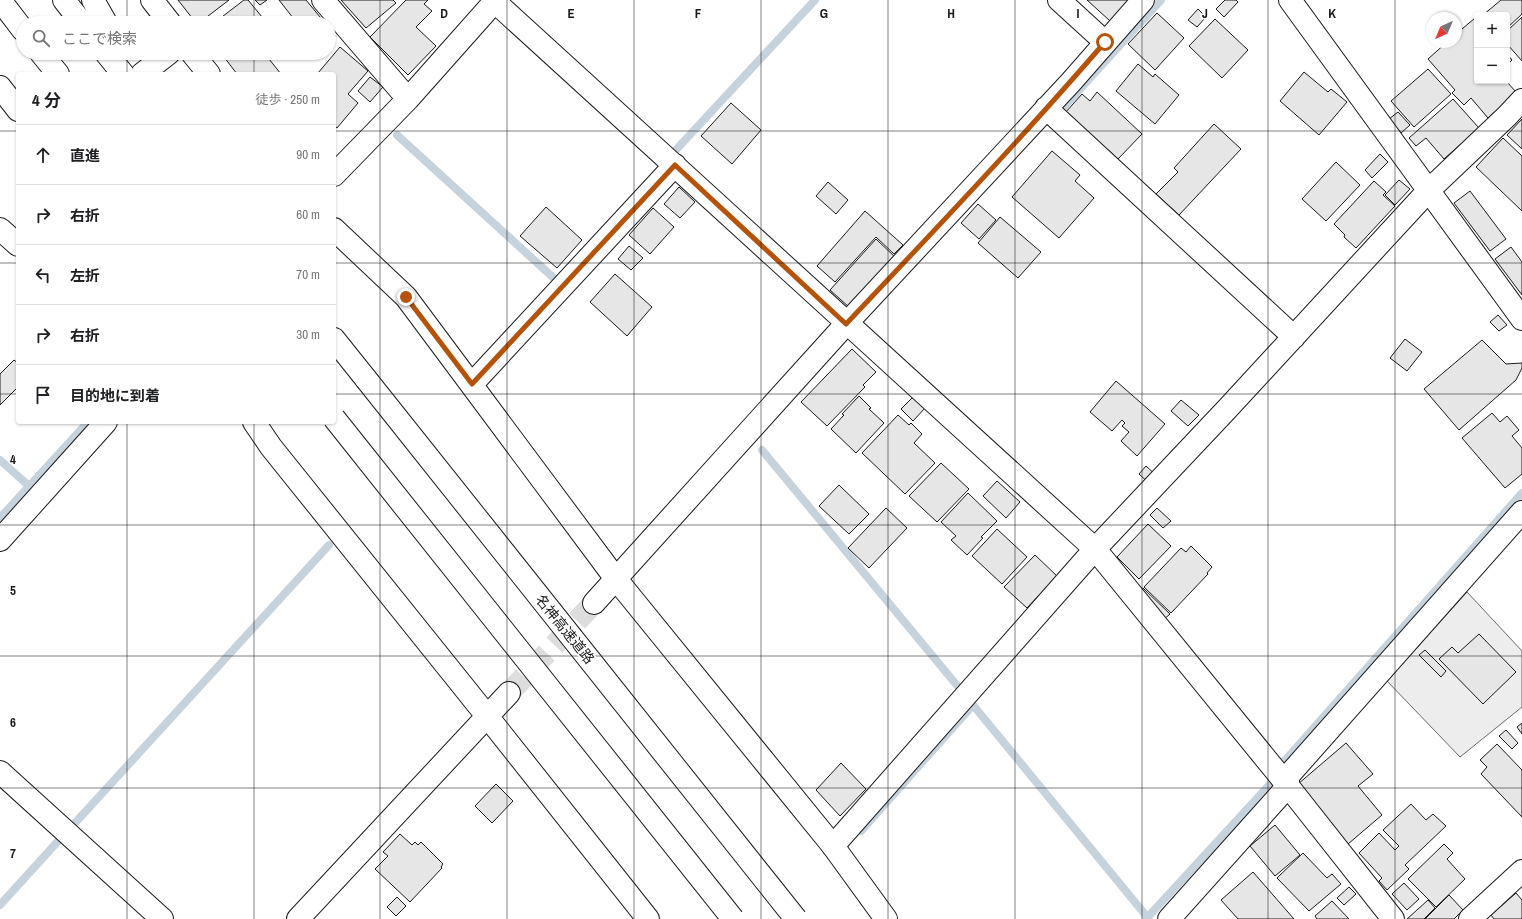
<!DOCTYPE html>
<html lang="ja">
<head>
<meta charset="utf-8">
<style>
  body { margin:0; font-family:"Archivo Narrow","Noto Sans JP",sans-serif; background:#f2f2f2; color:#202124 }
  .controls { position:absolute; right:12px; top:12px; display:grid; overflow:hidden; border-radius:4px; box-shadow:0 1px 3px #0004 }
  .controls button { width:36px; height:36px; display:grid; place-items:center; padding:0; border:0; border-bottom:1px solid #e0e0e0; background:#fff; color:#202124; font:20px sans-serif }
  .compass { position:absolute; left:1426px; top:12px; width:36px; height:36px; border-radius:50%; background:#fff; box-shadow:0 1px 3px #0004; rotate:224deg }
  .stop { position:absolute; width:12px; height:12px; margin:-9px; border:3px solid #b45309; border-radius:50%; background:#fff }
  .stop.end { background:#b45309; border-color:#fff; box-shadow:0 1px 4px #0008 }
  .list { margin:0; padding:0; list-style:none }
  h2 { display:flex; justify-content:space-between; align-items:center; height:52px; margin:0; padding:0 16px; font-size:17px }
  h2 small { font-size:13px; font-weight:400; color:#757577 }
  .list li { display:grid; grid-template-columns:26px 1fr auto; gap:12px; align-items:center; box-sizing:border-box; height:60px; padding:0 16px; border-top:1px solid #e0e0e0 }
  .list b { display:block; font-size:15px; white-space:nowrap }
  .list em { font-size:13px; font-style:normal; color:#757577 }
  .icon { flex:none; width:22px; height:22px; fill:none; stroke:currentColor; stroke-width:2; stroke-linecap:round; stroke-linejoin:round }
  .map { position:relative; flex:none; width:1522px; height:919px; overflow:hidden }
  .search { position:absolute; background:#fff; box-shadow:0 1px 3px #0004; left:16px; top:16px; width:320px; height:44px; display:flex; align-items:center; gap:10px; box-sizing:border-box; padding:0 14px; border-radius:22px; color:#757577; font-size:15px }
  .panel { position:absolute; background:#fff; box-shadow:0 1px 3px #0004; left:16px; top:72px; width:320px; height:352px; border-radius:4px }
  .map>svg:first-child { display:block }
  .parking { fill:#ededed; stroke:#6a6a6a }
  .lines { fill:none; stroke-linecap:round; stroke-linejoin:round }
  .stream { stroke:#c6d2dc; stroke-width:8 }
  .building { fill:#e6e6e6; stroke:#1a1a1a }
  .street-tunnel { stroke:#ddd; stroke-width:22; stroke-dasharray:22 11; stroke-linecap:butt }
  .street-casing { stroke:#1a1a1a; stroke-width:24 }
  .secondary-casing { stroke:#1a1a1a; stroke-width:24 }
  .highway-casing { stroke:#1a1a1a; stroke-width:24 }
  .street { stroke:#fff; stroke-width:22 }
  .secondary { stroke:#fff; stroke-width:22 }
  .highway { stroke:#fff; stroke-width:22 }
  .highway-bridge-casing { stroke:#1a1a1a; stroke-width:24; stroke-linecap:butt }
  .highway-bridge { stroke:#fff; stroke-width:22 }
  .route { stroke:#b45309; stroke-width:5 }
  .grid { fill:none; stroke:#1a1a1a; stroke-width:1; stroke-opacity:0.55 }
  .labels { text-anchor:middle; dominant-baseline:central; stroke-width:3; stroke-linejoin:round; paint-order:stroke }
  .street-label { font-size:14px; fill:#1a1a1a; stroke:#fff }
  .grid-label { font-size:13px; text-anchor:middle; font-weight:bold; fill:#1a1a1a; stroke:#fff; stroke-width:3; stroke-linejoin:round; paint-order:stroke }
</style>
</head>
<body>
<div class="map">
<svg width="1522" height="919" viewBox="0 0 1522 919">
  <rect width="100%" height="100%" fill="#fff"/>
  <path class="parking" d="M 1467,592 L 1522,651 L 1522,707 L 1460,757 L 1387,681 Z"/>
  <g class="lines">
    <path class="stream" d="M 1061,110 L 1161,0
      M 397,135 L 557,281
      M 674,152 L 815,0
      M 762,450 L 960,689
      M 0,460 L 29,486
      M 0,518 L 88,422
      M 1281,765 L 1522,493
      M 75,823 L 329,545
      M 861,831 L 973,705 L 1148,918
      M 0,905 L 60,839
      M 1146,919 L 1273,781"/>
  </g>
  <path class="building" d="M 178,0 L 229,0 L 199,23 L 196,23 Z
    M 244,0 L 248,0 L 267,23 L 214,23 Z
    M 255,0 L 267,0 L 260,5 Z
    M 279,0 L 306,0 L 325,23 L 297,23 Z
    M 341,0 L 393,0 L 396,3 L 366,28 Z
    M 406,0 L 428,0 L 424,4 L 432,11 L 416,27 L 436,46 L 408,75 L 370,37 Z
    M 1087,0 L 1129,0 L 1110,21 Z
    M 1225,0 L 1236,0 L 1238,2 L 1224,17 L 1216,9 Z
    M 1501,0 L 1522,0 L 1522,14 L 1507,28 L 1507,15 L 1483,15 Z
    M 1198,9 L 1206,17 L 1197,27 L 1188,20 Z
    M 1157,13 L 1184,38 L 1155,70 L 1128,44 Z
    M 1522,17 L 1522,61 L 1507,44 L 1507,31 Z
    M 1475,18 L 1477,20 L 1477,81 L 1506,81 L 1517,93 L 1488,118 L 1471,98 L 1464,105 L 1452,93 L 1455,90 L 1428,59 L 1447,42 L 1456,42 L 1456,34 Z
    M 1215,19 L 1248,50 L 1222,78 L 1189,46 Z
    M 329,28 L 336,37 L 329,42 Z
    M 340,47 L 368,71 L 348,94 L 358,103 L 337,128 L 334,126 L 334,74 L 320,74 L 318,73 Z
    M 221,53 L 267,53 L 265,54 L 281,74 L 237,74 Z
    M 1507,54 L 1512,60 L 1507,65 Z
    M 1138,64 L 1153,77 L 1155,74 L 1179,95 L 1155,124 L 1116,91 Z
    M 1428,69 L 1451,94 L 1414,127 L 1391,101 Z
    M 1304,72 L 1328,92 L 1331,89 L 1347,102 L 1319,135 L 1280,101 Z
    M 370,77 L 383,87 L 370,102 L 358,91 Z
    M 1097,92 L 1142,134 L 1118,159 L 1107,149 L 1106,151 L 1065,113 L 1082,94 L 1090,101 Z
    M 1453,99 L 1479,128 L 1444,159 L 1426,138 L 1416,146 L 1409,138 Z
    M 731,103 L 761,130 L 732,164 L 701,136 Z
    M 1398,112 L 1410,125 L 1401,133 L 1389,119 Z
    M 1522,119 L 1522,149 L 1507,135 Z
    M 1214,124 L 1241,149 L 1179,215 L 1156,194 L 1178,172 L 1174,168 Z
    M 1503,138 L 1522,156 L 1522,211 L 1476,167 Z
    M 1052,151 L 1080,175 L 1075,181 L 1094,198 L 1059,238 L 1012,197 Z
    M 1380,154 L 1388,162 L 1372,178 L 1365,170 Z
    M 1336,162 L 1360,185 L 1326,221 L 1302,199 Z
    M 1399,180 L 1410,189 L 1395,205 L 1385,195 Z
    M 1374,181 L 1386,192 L 1383,195 L 1395,206 L 1356,248 L 1344,237 L 1345,235 L 1334,224 Z
    M 828,182 L 848,200 L 836,214 L 816,196 Z
    M 679,187 L 695,202 L 680,218 L 664,204 Z
    M 1470,191 L 1506,239 L 1490,251 L 1454,203 Z
    M 978,204 L 996,220 L 979,239 L 961,223 Z
    M 546,207 L 582,240 L 557,268 L 520,236 Z
    M 653,208 L 674,227 L 650,254 L 629,235 Z
    M 865,211 L 903,245 L 894,254 L 876,237 L 835,282 L 817,266 Z
    M 1000,217 L 1041,252 L 1018,278 L 978,243 Z
    M 876,239 L 895,257 L 850,308 L 830,290 Z
    M 629,246 L 643,258 L 631,270 L 618,259 Z
    M 1511,247 L 1522,262 L 1522,295 L 1495,259 Z
    M 615,274 L 652,307 L 627,336 L 590,302 Z
    M 1498,315 L 1507,325 L 1499,331 L 1490,322 Z
    M 1405,339 L 1422,352 L 1407,371 L 1390,358 Z
    M 1482,340 L 1506,364 L 1522,363 L 1522,368 L 1516,380 L 1459,430 L 1424,389 Z
    M 852,349 L 876,372 L 863,385 L 865,387 L 827,426 L 801,402 Z
    M 14,360 L 18,363 L 18,387 L 0,405 L 0,374 Z
    M 1116,381 L 1165,424 L 1137,456 L 1121,441 L 1129,432 L 1122,426 L 1125,423 L 1122,420 L 1112,431 L 1090,412 Z
    M 859,396 L 871,408 L 869,409 L 884,423 L 856,453 L 831,429 L 844,415 L 842,414 Z
    M 914,396 L 926,407 L 913,421 L 901,409 Z
    M 1181,400 L 1199,415 L 1188,426 L 1171,411 Z
    M 1492,413 L 1500,422 L 1507,416 L 1519,430 L 1512,436 L 1522,448 L 1522,474 L 1505,488 L 1462,438 Z
    M 898,415 L 909,425 L 911,423 L 922,434 L 914,443 L 935,463 L 905,494 L 862,453 Z
    M 941,463 L 969,489 L 937,522 L 909,496 Z
    M 1146,466 L 1159,478 L 1152,486 L 1139,474 Z
    M 997,481 L 1020,502 L 1006,518 L 983,496 Z
    M 839,485 L 869,514 L 849,534 L 819,506 Z
    M 968,493 L 997,521 L 981,537 L 983,538 L 967,555 L 951,540 L 956,536 L 941,522 Z
    M 886,508 L 907,528 L 869,568 L 848,548 Z
    M 1157,508 L 1171,521 L 1163,528 L 1150,515 Z
    M 1148,524 L 1171,546 L 1139,579 L 1117,557 Z
    M 997,529 L 1027,557 L 1002,584 L 972,556 Z
    M 1191,546 L 1212,567 L 1207,573 L 1208,574 L 1171,613 L 1144,587 L 1181,548 L 1186,552 Z
    M 1035,555 L 1057,576 L 1027,608 L 1004,587 Z
    M 1143,588 L 1170,614 L 1162,621 L 1140,590 Z
    M 1479,634 L 1516,672 L 1483,704 L 1439,659 L 1452,647 L 1458,653 Z
    M 1425,650 L 1446,671 L 1441,677 L 1419,655 Z
    M 1522,723 L 1522,734 L 1517,727 Z
    M 1506,730 L 1518,743 L 1512,749 L 1499,736 Z
    M 1346,743 L 1373,774 L 1358,786 L 1382,815 L 1348,844 L 1298,784 Z
    M 1497,744 L 1522,770 L 1522,817 L 1481,774 L 1487,767 L 1480,760 Z
    M 841,763 L 866,789 L 840,816 L 816,790 Z
    M 496,784 L 513,801 L 492,823 L 475,806 Z
    M 1411,804 L 1426,820 L 1433,814 L 1446,826 L 1405,865 L 1409,869 L 1387,890 L 1379,881 L 1382,878 L 1359,853 L 1379,833 L 1395,850 L 1399,846 L 1383,830 Z
    M 1275,825 L 1300,855 L 1275,876 L 1250,846 Z
    M 400,834 L 412,845 L 415,842 L 418,845 L 421,842 L 443,864 L 441,867 L 442,868 L 410,902 L 375,869 L 388,856 L 383,852 Z
    M 1444,844 L 1453,853 L 1447,859 L 1465,879 L 1436,907 L 1408,879 Z
    M 1303,853 L 1327,878 L 1332,874 L 1341,884 L 1309,911 L 1277,878 Z
    M 1253,872 L 1294,919 L 1238,919 L 1221,900 Z
    M 1404,883 L 1419,899 L 1407,910 L 1392,894 Z
    M 1349,887 L 1356,894 L 1344,905 L 1337,898 Z
    M 1516,893 L 1522,900 L 1522,919 L 1494,919 L 1491,915 Z
    M 1449,895 L 1463,910 L 1454,919 L 1425,919 Z
    M 397,897 L 406,906 L 396,916 L 387,907 Z
    M 1428,900 L 1435,908 L 1424,919 L 1407,919 Z
    M 1332,901 L 1349,919 L 1317,919 L 1315,916 Z"/>
  <g class="lines">
    <path class="street-tunnel" d="M 509,693 L 594,603"/>
    <g class="street-casing">
      <path id="street" d="M 323,0 L 408,99
        M 493,0 L 1095,549 L 1288,786 L 1393,919
        M 1059,0 L 1105,42
        M 1290,0 C 1367,107 1445,212 1522,319
        M 142,74 L 169,53
        M 0,87 L 18,110
        M 1046,108 L 1294,337
        M 334,175 L 408,99 L 496,0
        M 0,229 L 18,245
        M 472,384 L 675,165
        M 254,422 L 271,447 L 487,716 L 648,919
        M 0,540 L 106,422
        M 594,603 L 846,324 L 1071,82 L 1143,0
        M 0,772 L 162,919
        M 833,846 L 1095,549 L 1228,408 L 1429,190 L 1507,116 L 1522,100
        M 298,919 L 509,693
        M 1169,919 L 1288,786 L 1288,776 L 1522,512
        M 1470,919 L 1522,871"/>
    </g>
    <g class="secondary-casing">
      <path id="secondary" d="M 152,0 L 170,23
        M 192,53 L 209,74
        M 334,229 L 406,297 L 616,579 L 833,846 L 886,919"/>
    </g>
    <g class="highway-casing">
      <path id="highway" d="M 0,0 L 23,30
        M 64,0 L 82,23
        M 93,0 L 106,23
        M 41,53 L 58,74
        M 106,53 L 123,74
        M 334,339 L 366,379"/>
    </g>
    <use href="#street" class="street"/>
    <use href="#secondary" class="secondary"/>
    <use href="#highway" class="highway"/>
    <g class="highway-bridge-casing">
      <path id="highway-bridge" d="M 366,379 L 796,919
        M 334,418 L 733,919"/>
    </g>
    <use href="#highway-bridge" class="highway-bridge"/>
  </g>
  <g class="lines">
    <path class="route" d="M 406,297 L 472,384 L 675,165 L 846,324 C 934,231 1022,138 1105,42"/>
  </g>
  <path class="grid" d="M 127,0 L 127,23M 254,0 L 254,23M 380,0 L 380,919M 507,0 L 507,919M 634,0 L 634,919M 761,0 L 761,919M 888,0 L 888,919M 1015,0 L 1015,919M 1142,0 L 1142,919M 1268,0 L 1268,919M 1395,0 L 1395,919M 127,53 L 127,74M 254,53 L 254,74M 0,131 L 18,131M 334,131 L 1522,131M 0,263 L 18,263M 334,263 L 1522,263M 0,394 L 18,394M 334,394 L 1522,394M 127,422 L 127,919M 254,422 L 254,919M 0,525 L 1522,525M 0,656 L 1522,656M 0,788 L 1522,788"/>
  <g class="labels">
    <g class="street-label">
      <text transform="translate(565 629) rotate(51)">名神高速道路</text>
    </g>
  </g>
  <g class="grid-label">
    <text x="444" y="18">D</text>
    <text x="571" y="18">E</text>
    <text x="698" y="18">F</text>
    <text x="824" y="18">G</text>
    <text x="951" y="18">H</text>
    <text x="1078" y="18">I</text>
    <text x="1205" y="18">J</text>
    <text x="1332" y="18">K</text>
    <text x="13" y="464">4</text>
    <text x="13" y="595">5</text>
    <text x="13" y="727">6</text>
    <text x="13" y="858">7</text>
  </g>
</svg>
<div class="controls">
<button>+</button>
<button>−</button>
</div>
<svg class="compass" viewBox="-18 -18 36 36"><path d="M0-13l5 13h-10z" fill="#e53935"/><path d="M0 13l5-13h-10z" fill="#757577"/></svg>
<div class="stop" style="left:1105px;top:42px"></div>
<div class="stop end" style="left:406px;top:297px"></div>
<div class="search"><svg class="icon" aria-label="search" viewBox="0 0 24 24"><circle cx="10" cy="10" r="6"/><path d="M15 15l6 6"/></svg>ここで検索</div>
<section class="panel">
<h2>4 分<small>徒歩 · 250 m</small></h2>
<ul class="list">
<li><svg class="icon" aria-label="ahead" viewBox="0 0 24 24"><path d="M12 20V5M6 11l6-6 6 6"/></svg><div><b>直進</b></div><em>90 m</em></li>
<li><svg class="icon" aria-label="right" viewBox="0 0 24 24"><path d="M7 20v-9h11M14 6l5 5-5 5"/></svg><div><b>右折</b></div><em>60 m</em></li>
<li><svg class="icon" aria-label="left" viewBox="0 0 24 24"><path d="M17 20v-9H6M10 6l-5 5 5 5"/></svg><div><b>左折</b></div><em>70 m</em></li>
<li><svg class="icon" aria-label="right" viewBox="0 0 24 24"><path d="M7 20v-9h11M14 6l5 5-5 5"/></svg><div><b>右折</b></div><em>30 m</em></li>
<li><svg class="icon" aria-label="arrive" viewBox="0 0 24 24"><path d="M6 21V4h12l-3 4 3 4H6"/></svg><div><b>目的地に到着</b></div></li>
</ul>
</section>
</div>
</body>
</html>
